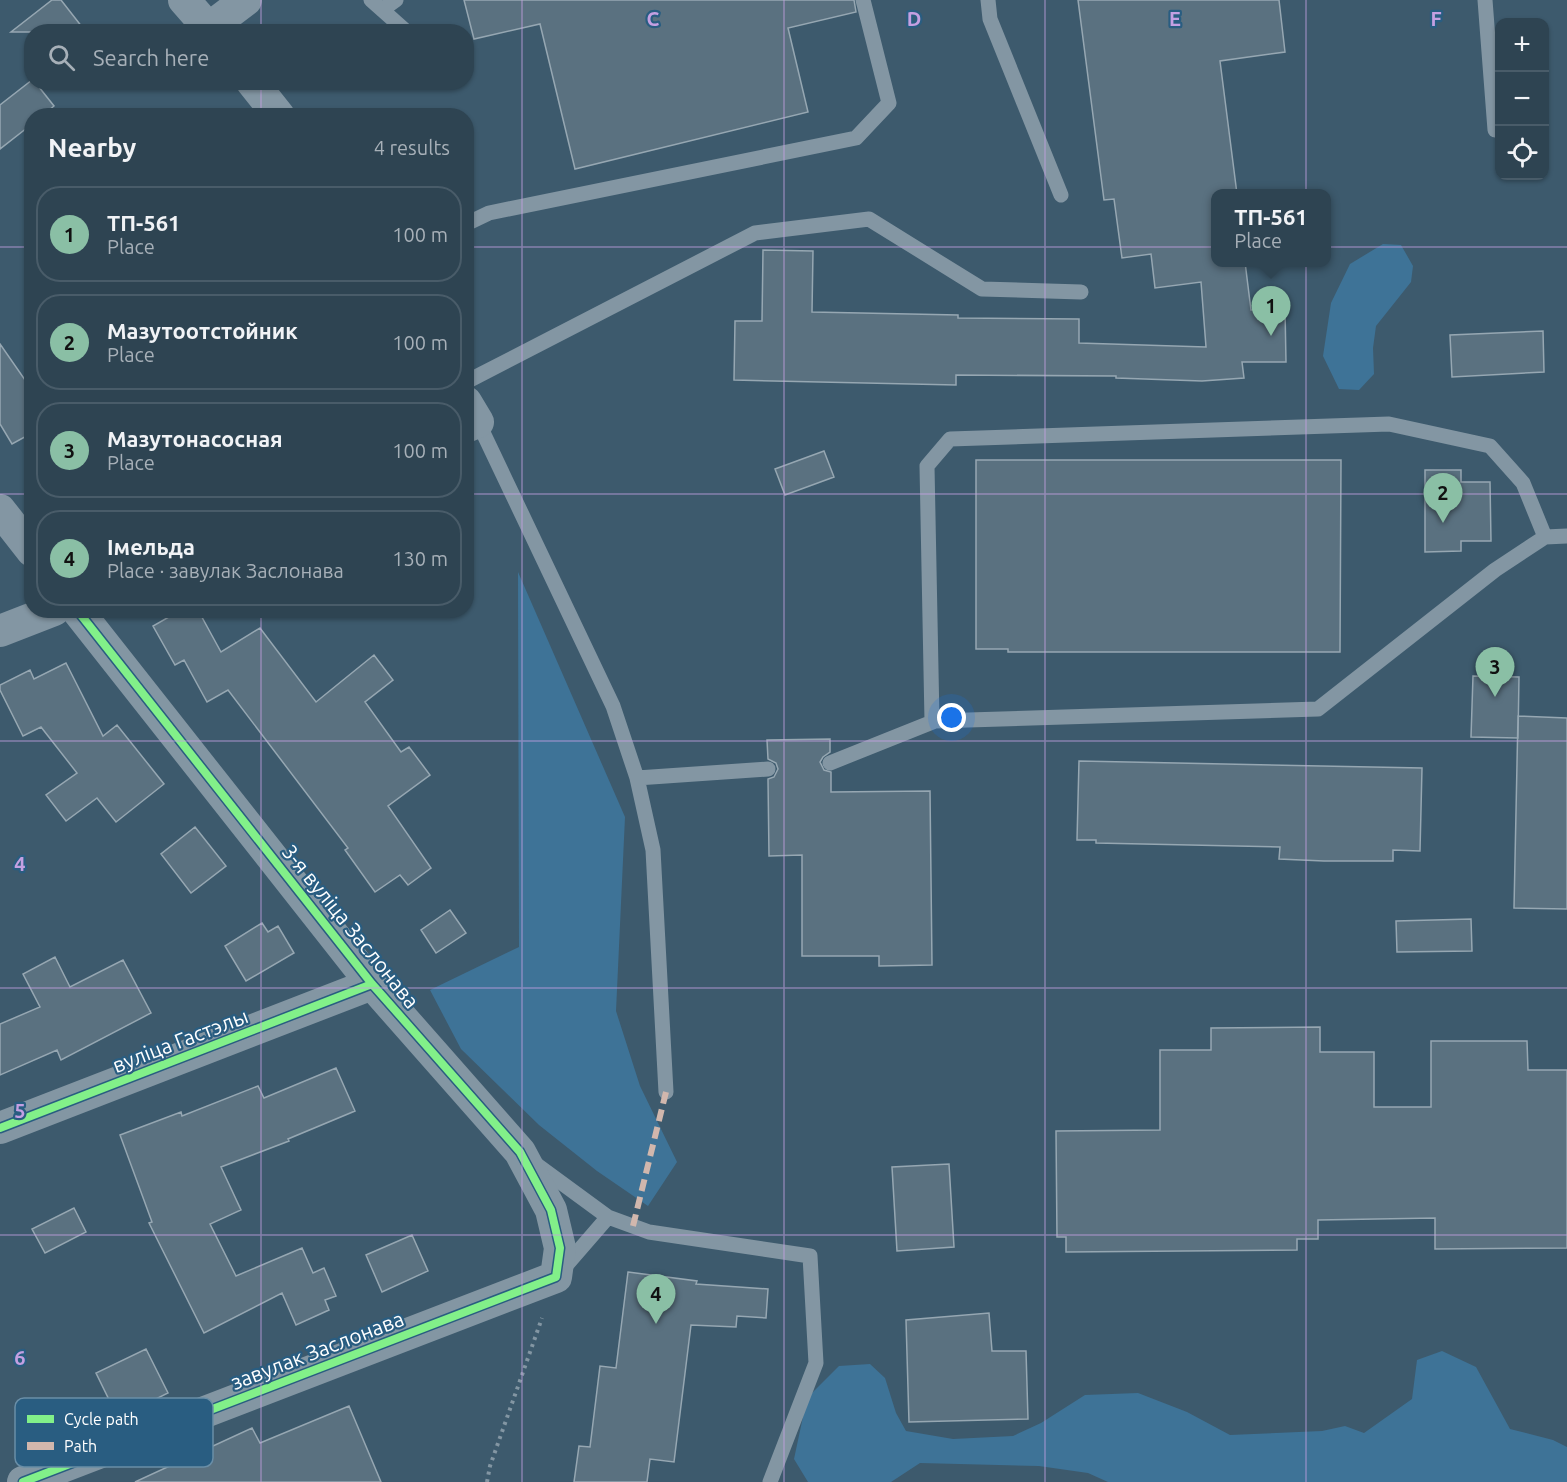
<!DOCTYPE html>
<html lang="en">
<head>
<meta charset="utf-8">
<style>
  body { margin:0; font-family:Ubuntu,sans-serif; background:#364b59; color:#f1f3f6 }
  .controls { position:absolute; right:18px; top:18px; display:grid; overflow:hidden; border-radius:12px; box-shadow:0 2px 4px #0004 }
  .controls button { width:54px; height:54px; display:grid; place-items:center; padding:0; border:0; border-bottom:2px solid #495c69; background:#2e4452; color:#f1f3f6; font:30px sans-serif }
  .you { position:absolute; left:952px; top:718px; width:21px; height:21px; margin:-15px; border:4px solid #fff; border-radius:50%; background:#1a73e8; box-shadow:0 0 0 9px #1a73e833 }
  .badge { display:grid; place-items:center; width:39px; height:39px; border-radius:50%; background:#8abfa5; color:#111; font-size:20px; font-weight:700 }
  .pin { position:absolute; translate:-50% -50px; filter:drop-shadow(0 2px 3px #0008) }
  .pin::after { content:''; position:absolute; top:32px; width:21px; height:18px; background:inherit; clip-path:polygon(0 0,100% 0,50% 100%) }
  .popup { position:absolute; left:1211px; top:189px; width:120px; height:78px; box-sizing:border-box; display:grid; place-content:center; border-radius:12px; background:#2e4452; filter:drop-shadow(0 2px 4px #0005); font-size:20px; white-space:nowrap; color:#a7b0b8 }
  .popup b { font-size:22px; color:#f1f3f6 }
  .popup::after { content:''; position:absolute; left:50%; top:100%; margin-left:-12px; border:12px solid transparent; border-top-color:#2e4452 }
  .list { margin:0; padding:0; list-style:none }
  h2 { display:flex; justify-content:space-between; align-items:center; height:78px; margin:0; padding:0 24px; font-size:26px }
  h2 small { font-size:20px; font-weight:400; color:#a7b0b8 }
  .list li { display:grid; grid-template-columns:39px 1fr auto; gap:18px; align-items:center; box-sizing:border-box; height:96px; margin:0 12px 12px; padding:0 12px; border:2px solid #495c69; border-radius:24px }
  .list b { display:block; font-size:22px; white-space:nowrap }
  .list p { margin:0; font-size:20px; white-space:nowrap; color:#a7b0b8 }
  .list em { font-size:20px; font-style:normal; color:#a7b0b8 }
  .icon { flex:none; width:33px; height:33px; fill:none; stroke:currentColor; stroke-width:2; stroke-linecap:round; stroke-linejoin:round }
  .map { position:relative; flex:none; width:1567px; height:1482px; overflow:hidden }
  .search { position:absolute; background:#2e4452; box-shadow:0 2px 4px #0004; left:24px; top:24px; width:450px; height:66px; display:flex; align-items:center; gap:15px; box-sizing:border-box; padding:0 21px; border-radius:24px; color:#a7b0b8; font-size:22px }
  .panel { position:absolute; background:#2e4452; box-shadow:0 2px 4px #0004; left:24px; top:108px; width:450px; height:510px; border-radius:24px }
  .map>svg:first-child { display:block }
  .green { fill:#3e7397 }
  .building { fill:#5a7180; stroke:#96a7b2; stroke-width:1.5 }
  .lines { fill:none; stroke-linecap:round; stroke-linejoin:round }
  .path { stroke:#8396a3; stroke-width:4; stroke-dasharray:3 4.5; stroke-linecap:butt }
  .service { stroke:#8396a3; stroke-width:15 }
  .minor { stroke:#8396a3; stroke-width:32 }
  .quiet { stroke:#d1b7ad; stroke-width:6; stroke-dasharray:12 6; stroke-linecap:butt }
  .cycleway-casing { stroke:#295d81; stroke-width:11 }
  .cycleway { stroke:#82f089; stroke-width:8 }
  .grid { fill:none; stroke:#c4a0e2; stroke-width:1.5; stroke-opacity:0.55 }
  .labels { text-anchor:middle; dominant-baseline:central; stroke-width:4.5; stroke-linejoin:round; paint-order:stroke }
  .street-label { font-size:21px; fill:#fff; stroke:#295d81 }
  .key { fill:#295d81; stroke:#698ea7; stroke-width:1.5 }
  .key-label { font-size:16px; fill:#fff }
  .grid-label { font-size:20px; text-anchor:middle; font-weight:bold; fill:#c4a0e2; stroke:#295d81; stroke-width:4.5; stroke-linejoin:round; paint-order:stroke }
</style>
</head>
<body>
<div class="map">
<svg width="1567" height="1482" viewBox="0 0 1567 1482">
  <rect width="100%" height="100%" fill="#3d5a6d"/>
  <path class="green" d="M 1383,244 L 1401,245 L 1413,266 L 1411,282 L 1376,326 L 1373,348 L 1374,374 L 1359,390 L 1339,389 L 1323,356 L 1331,303 L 1350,264 Z
    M 518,572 L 625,817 L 616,1011 L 640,1086 L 677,1162 L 648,1206 L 597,1171 L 539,1125 L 461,1049 L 430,990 L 519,947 Z
    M 1442,1351 L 1476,1367 L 1510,1429 L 1553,1440 L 1567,1447 L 1567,1482 L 1108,1482 L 1088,1473 L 1039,1466 L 920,1463 L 891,1482 L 808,1482 L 794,1459 L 807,1398 L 839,1366 L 870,1364 L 885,1378 L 896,1413 L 906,1431 L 953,1439 L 1013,1436 L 1041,1423 L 1085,1395 L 1138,1393 L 1187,1412 L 1230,1435 L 1322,1431 L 1345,1426 L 1364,1433 L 1412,1399 L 1417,1360 Z"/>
  <path class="building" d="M 52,0 L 61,0 L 86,32 L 11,32 Z
    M 464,0 L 854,0 L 856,12 L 788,28 L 808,112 L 575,169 L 540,24 L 474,39 Z
    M 1078,0 L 1279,0 L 1285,52 L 1220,61 L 1237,194 L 1215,194 L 1215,262 L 1245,262 L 1251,310 L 1285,309 L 1286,362 L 1242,362 L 1244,378 L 1202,381 L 1116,378 L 1116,376 L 956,375 L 956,385 L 734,380 L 735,321 L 762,321 L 763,250 L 813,251 L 812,312 L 958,315 L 958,318 L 1079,319 L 1079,343 L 1206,347 L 1201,282 L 1155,288 L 1151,254 L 1122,258 L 1114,199 L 1104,200 Z
    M 32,80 L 32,82 L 35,82 L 54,106 L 42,116 L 32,116 L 32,124 L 0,149 L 0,105 Z
    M 1543,331 L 1544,372 L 1452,377 L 1450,335 Z
    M 0,344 L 32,390 L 32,433 L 12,444 L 0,424 Z
    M 824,451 L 834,477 L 785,495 L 775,469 Z
    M 976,460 L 1341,460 L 1340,652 L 1008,652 L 1008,649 L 976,649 Z
    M 1425,470 L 1461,470 L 1461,482 L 1490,482 L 1491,541 L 1461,541 L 1461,551 L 1425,552 Z
    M 181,610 L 198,610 L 221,652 L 260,628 L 316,702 L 374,655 L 393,680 L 365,702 L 401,752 L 409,747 L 430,775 L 388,806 L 431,868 L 408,885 L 400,875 L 375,892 L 345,850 L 348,848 L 228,690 L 207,702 L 184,660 L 175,665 L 153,626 Z
    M 66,663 L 103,736 L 117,725 L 164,784 L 116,822 L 97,798 L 66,821 L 46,795 L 77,773 L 41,727 L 23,736 L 0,690 L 0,685 L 30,670 L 34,679 Z
    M 1473,676 L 1519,677 L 1518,738 L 1471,737 Z
    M 1518,716 L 1567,718 L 1567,909 L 1514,908 Z
    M 830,739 L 830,752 L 823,757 L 820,762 L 824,770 L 831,772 L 831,792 L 930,791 L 932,965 L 879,966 L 879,956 L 802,956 L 802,855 L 769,856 L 768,779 L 774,777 L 778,769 L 776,763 L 768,759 L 767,740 Z
    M 1079,761 L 1422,768 L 1420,851 L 1393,850 L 1393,861 L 1324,861 L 1279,859 L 1280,847 L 1096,843 L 1096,840 L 1077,840 Z
    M 195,827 L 226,866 L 191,893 L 161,854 Z
    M 450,910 L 466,933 L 436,953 L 421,930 Z
    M 1471,919 L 1472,951 L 1397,952 L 1396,921 Z
    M 262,923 L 268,932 L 278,926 L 294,953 L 246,981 L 225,946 Z
    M 55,957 L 70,987 L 123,960 L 151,1013 L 61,1060 L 57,1050 L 0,1075 L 0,1024 L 40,1007 L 23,974 Z
    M 1320,1027 L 1320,1052 L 1374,1052 L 1374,1107 L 1431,1107 L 1431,1041 L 1527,1041 L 1528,1070 L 1567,1070 L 1567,1248 L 1435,1249 L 1435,1218 L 1318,1220 L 1318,1239 L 1297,1239 L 1297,1250 L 1066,1252 L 1066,1237 L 1057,1237 L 1056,1131 L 1160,1130 L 1160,1050 L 1211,1050 L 1211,1028 Z
    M 336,1068 L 355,1111 L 288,1139 L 289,1141 L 221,1167 L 241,1210 L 210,1224 L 236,1276 L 302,1248 L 313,1273 L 324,1268 L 336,1296 L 325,1300 L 329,1310 L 296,1325 L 282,1293 L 204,1333 L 149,1223 L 152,1222 L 120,1135 L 181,1112 L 182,1116 L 258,1086 L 264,1098 Z
    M 949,1164 L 954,1247 L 897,1251 L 892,1167 Z
    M 74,1208 L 86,1232 L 45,1253 L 32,1229 Z
    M 412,1235 L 428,1271 L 382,1292 L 366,1255 Z
    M 628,1272 L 697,1281 L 696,1284 L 768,1289 L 766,1318 L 737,1316 L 736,1327 L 691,1325 L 674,1462 L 650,1459 L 647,1482 L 574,1482 L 579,1446 L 590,1447 L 600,1366 L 616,1368 Z
    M 989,1313 L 992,1351 L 1026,1351 L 1028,1419 L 909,1422 L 906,1320 Z
    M 146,1349 L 168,1393 L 118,1418 L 96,1373 Z
    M 349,1406 L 381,1482 L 135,1482 L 252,1428 L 260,1443 Z"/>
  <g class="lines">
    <path class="path" d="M 487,1482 L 490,1466 L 542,1318"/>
    <path class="service" d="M 371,0 L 407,32
      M 988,0 L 990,19 L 1061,195
      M 1485,0 L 1495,130
      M 382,10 L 396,0
      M 466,224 L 489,213 L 856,138 L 889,103 L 863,0
      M 466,382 L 755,233 L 869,219 L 982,289 L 1081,292
      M 478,422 L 613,706 L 637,778 L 653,850 L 666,1092
      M 932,721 L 927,466 L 950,439 L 1389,424 L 1490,446 L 1523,483 L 1545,537
      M 830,763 L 935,721 L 1318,709 L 1495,570 L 1545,537 L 1567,536
      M 637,778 L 768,769
      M 533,1162 L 608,1217 L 649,1232 L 810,1256 L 816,1363 L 770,1482
      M 563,1269 L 608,1217"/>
    <path class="minor" d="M 184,0 L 212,32
      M 209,28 L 246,0
      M 252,82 L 279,116
      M 466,402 L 478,422 L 466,427
      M 0,510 L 32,551
      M 0,631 L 54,610
      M 0,1128 L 372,984
      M 23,1482 L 556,1277 L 560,1248 L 551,1210 L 520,1152 L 372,984 L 77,610"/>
    <path class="quiet" d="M 633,1226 L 666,1092"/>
    <g class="cycleway-casing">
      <path id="cycleway" d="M 0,1128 L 372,984
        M 23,1482 L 556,1277 L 560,1248 L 551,1210 L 520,1152 L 372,984 L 77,610"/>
    </g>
    <use href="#cycleway" class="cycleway"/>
  </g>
  <path class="grid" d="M 261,0 L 261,32M 522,0 L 522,1482M 784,0 L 784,1482M 1045,0 L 1045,1482M 1306,0 L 1306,1482M 261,82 L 261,116M 0,247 L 32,247M 466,247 L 1567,247M 0,494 L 32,494M 466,494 L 1567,494M 261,610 L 261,1482M 0,741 L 1567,741M 0,988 L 1567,988M 0,1235 L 1567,1235"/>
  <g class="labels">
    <g class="street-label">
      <text transform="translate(351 926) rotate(51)">3-я вуліца Заслонава</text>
      <text transform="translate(180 1040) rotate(-21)">вуліца Гастэлы</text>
      <text transform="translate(317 1350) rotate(-21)">завулак Заслонава</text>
    </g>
  </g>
  <rect x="15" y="1398" width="198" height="69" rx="9" class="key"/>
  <rect x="27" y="1415" width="27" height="8" fill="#82f089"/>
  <rect x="27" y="1442" width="27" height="8" fill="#d1b7ad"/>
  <g class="key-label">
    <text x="64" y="1425">Cycle path</text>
    <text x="64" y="1452">Path</text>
  </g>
  <g class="grid-label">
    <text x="653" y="26">C</text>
    <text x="914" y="26">D</text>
    <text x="1175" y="26">E</text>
    <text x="1436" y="26">F</text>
    <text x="20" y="871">4</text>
    <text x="20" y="1118">5</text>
    <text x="20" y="1365">6</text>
  </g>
</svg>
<div class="controls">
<button>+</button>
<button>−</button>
<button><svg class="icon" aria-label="locate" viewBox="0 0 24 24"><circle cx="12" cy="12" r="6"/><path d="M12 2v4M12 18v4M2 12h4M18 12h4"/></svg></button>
</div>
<div class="you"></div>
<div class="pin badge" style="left:1271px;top:336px">1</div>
<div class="popup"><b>ТП-561</b>Place</div>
<div class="pin badge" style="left:1443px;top:523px">2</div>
<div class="pin badge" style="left:1495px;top:697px">3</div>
<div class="pin badge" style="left:656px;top:1324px">4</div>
<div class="search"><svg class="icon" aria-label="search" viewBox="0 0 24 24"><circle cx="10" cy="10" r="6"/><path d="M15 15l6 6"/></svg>Search here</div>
<section class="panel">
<h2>Nearby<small>4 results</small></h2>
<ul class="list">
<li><span class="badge">1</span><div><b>ТП-561</b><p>Place</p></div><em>100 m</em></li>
<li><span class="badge">2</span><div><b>Мазутоотстойник</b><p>Place</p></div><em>100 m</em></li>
<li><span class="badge">3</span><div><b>Мазутонасосная</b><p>Place</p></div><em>100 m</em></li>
<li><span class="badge">4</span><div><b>Імельда</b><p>Place · завулак Заслонава</p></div><em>130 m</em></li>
</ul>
</section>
</div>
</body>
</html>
